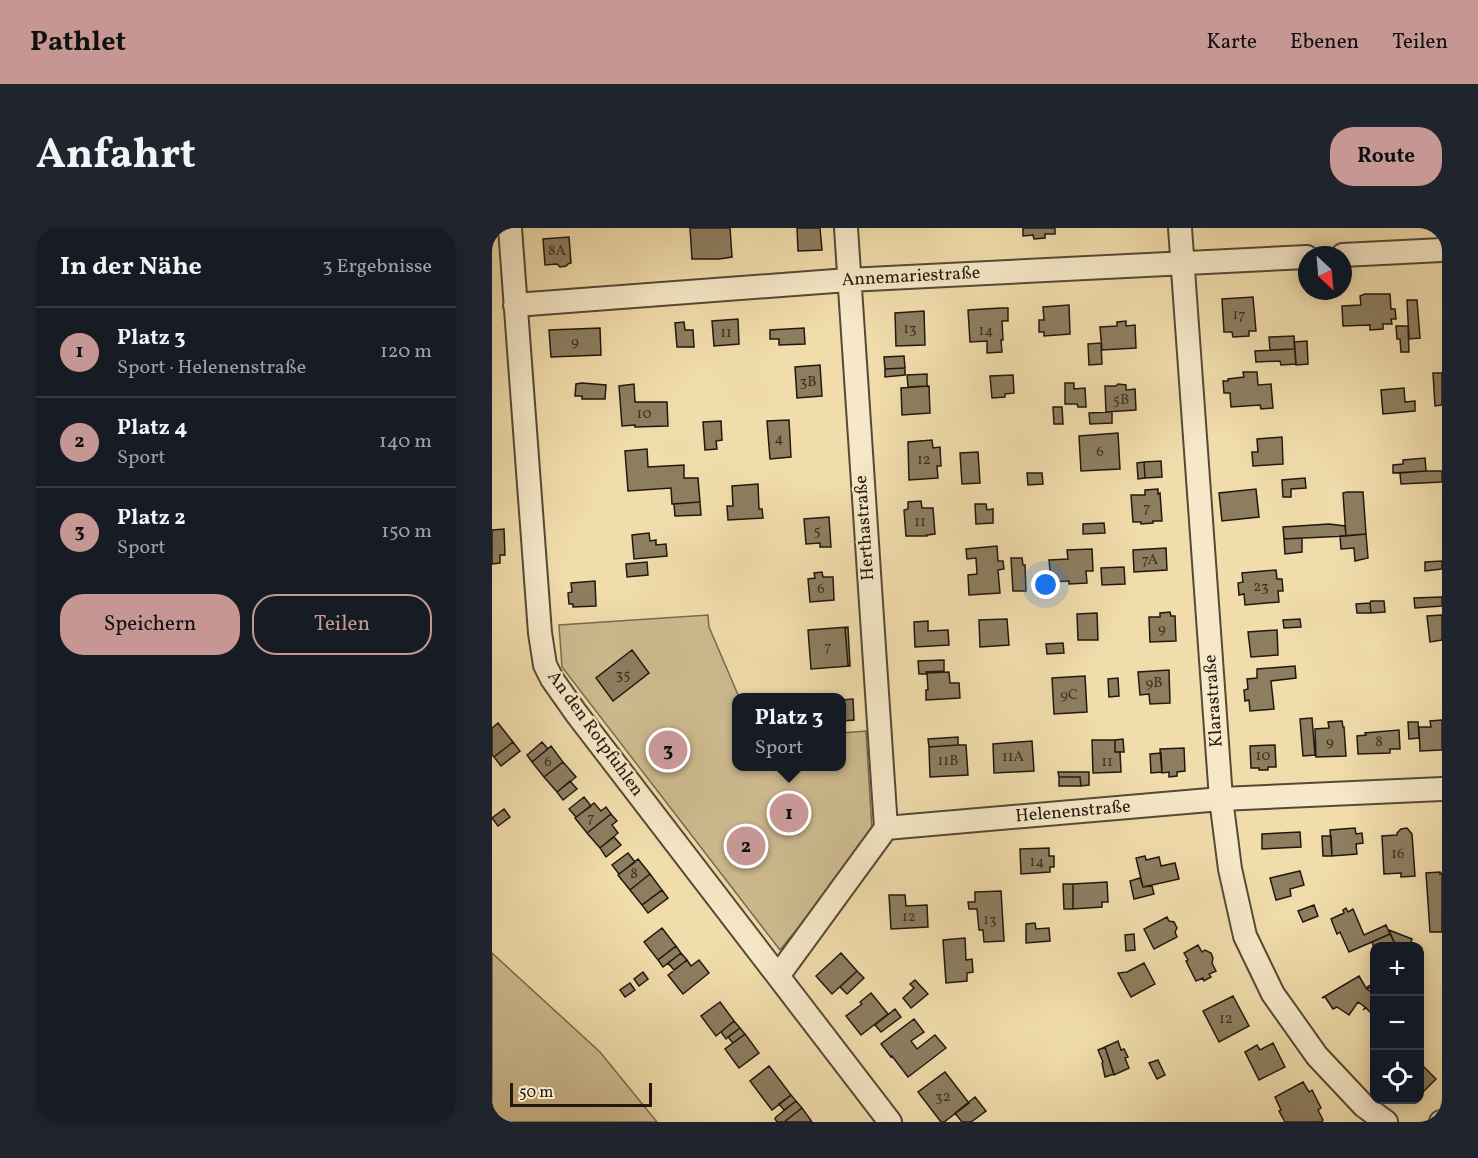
<!DOCTYPE html>
<html lang="de">
<head>
<meta charset="utf-8">
<style>
  body { margin:0; font-family:Vollkorn,serif; background:#20242c; color:#f1f3f6 }
  .controls { position:absolute; right:18px; bottom:18px; display:grid; overflow:hidden; border-radius:12px; box-shadow:0 3px 15px #0003 }
  .controls button { width:54px; height:54px; display:grid; place-items:center; padding:0; border:0; border-bottom:2px solid #363941; background:#171b24; color:#f1f3f6; font:30px sans-serif }
  .compass { position:absolute; left:806px; top:18px; width:54px; height:54px; border-radius:50%; background:#171b24; box-shadow:0 3px 15px #0003; rotate:154deg }
  .scale { position:absolute; left:18px; bottom:15px; width:142px; box-sizing:border-box; padding-left:6px; border:3px solid #21190e; border-top:0; font-size:16px; line-height:21px; white-space:nowrap; color:#21190e; -webkit-text-stroke:4px #f6e8c8; paint-order:stroke }
  .you { position:absolute; left:554px; top:357px; width:21px; height:21px; margin:-15px; border:4px solid #fff; border-radius:50%; background:#1a73e8; box-shadow:0 0 0 9px #1a73e833 }
  .badge { display:grid; place-items:center; width:39px; height:39px; border-radius:50%; background:#c59692; color:#111; font-size:20px; font-weight:700 }
  .pin { position:absolute; translate:-50% -50%; border:3px solid #fff; box-shadow:0 2px 6px #0006 }
  .popup { position:absolute; left:240px; top:465px; width:114px; height:78px; box-sizing:border-box; display:grid; place-content:center; border-radius:12px; background:#171b24; filter:drop-shadow(0 2px 4px #0005); font-size:20px; white-space:nowrap; color:#9ea1a6 }
  .popup b { font-size:22px; color:#f1f3f6 }
  .popup::after { content:''; position:absolute; left:50%; top:100%; margin-left:-12px; border:12px solid transparent; border-top-color:#171b24 }
  .list { margin:0; padding:0; list-style:none }
  h2 { display:flex; justify-content:space-between; align-items:center; height:78px; margin:0; padding:0 24px; font-size:26px }
  h2 small { font-size:20px; font-weight:400; color:#9ea1a6 }
  .list li { display:grid; grid-template-columns:39px 1fr auto; gap:18px; align-items:center; box-sizing:border-box; height:90px; padding:0 24px; border-top:2px solid #363941 }
  .list b { display:block; font-size:22px; white-space:nowrap }
  .list p { margin:0; font-size:20px; white-space:nowrap; color:#9ea1a6 }
  .list em { font-size:20px; font-style:normal; color:#9ea1a6 }
  .actions { display:flex; gap:12px; padding:18px 24px }
  .actions a { flex:1; padding:14px 0; border:2px solid #c59692; border-radius:24px; text-align:center; font-size:21px; color:#c59692 }
  .actions .main { background:#c59692; color:#111 }
  .icon { flex:none; width:33px; height:33px; fill:none; stroke:currentColor; stroke-width:2; stroke-linecap:round; stroke-linejoin:round }
  .map { position:relative; flex:none; width:950px; height:894px; overflow:hidden; border-radius:24px }
  header { display:flex; align-items:center; gap:36px; box-sizing:border-box; height:84px; padding:0 30px; background:#c59692; color:#111 }
  header strong { font-size:28px }
  nav { display:flex; gap:33px; margin-inline-start:auto; font-size:21px }
  .intro { display:flex; align-items:center; justify-content:space-between; box-sizing:border-box; height:144px; padding:0 36px }
  h1 { margin:0; font-size:42px }
  .button { padding:15px 27px; border-radius:24px; background:#c59692; color:#111; font-size:21px; font-weight:700 }
  main { display:flex; gap:36px; padding:0 36px }
  aside { flex:1; background:#171b24; border-radius:24px; box-shadow:0 3px 15px #0003 }
  .map>svg:first-child { display:block }
  .green { fill:#cebb90; stroke:#786a4f; stroke-width:1.5 }
  .building { fill:#8d7e60; stroke:#21190e; stroke-width:1.5 }
  .lines { fill:none; stroke-linecap:round; stroke-linejoin:round }
  .street-casing { stroke:#554a35; stroke-width:26 }
  .street { stroke:#f6e8c8; stroke-width:22 }
  .labels { text-anchor:middle; dominant-baseline:central; stroke-width:4.5; stroke-linejoin:round; paint-order:stroke }
  .number-label { font-size:15px; fill:#3c3222 }
  .street-label { font-size:18px; fill:#21190e; stroke:#f6e8c8 }
</style>
</head>
<body>
<header>
<strong>Pathlet</strong>
<nav><a>Karte</a><a>Ebenen</a><a>Teilen</a></nav>
</header>
<div class="intro"><h1>Anfahrt</h1><a class="button">Route</a></div>
<main>
<aside>
<h2>In der Nähe<small>3 Ergebnisse</small></h2>
<ul class="list">
<li><span class="badge">1</span><div><b>Platz 3</b><p>Sport · Helenenstraße</p></div><em>120 m</em></li>
<li><span class="badge">2</span><div><b>Platz 4</b><p>Sport</p></div><em>140 m</em></li>
<li><span class="badge">3</span><div><b>Platz 2</b><p>Sport</p></div><em>150 m</em></li>
</ul>
<div class="actions"><a class="main">Speichern</a><a>Teilen</a></div>
</aside>
<div class="map">
<svg width="950" height="894" viewBox="0 0 950 894">
  <rect width="100%" height="100%" fill="#f1dcab"/>
  <filter id="stains"><feTurbulence type="fractalNoise" baseFrequency=".00333" numOctaves="4"/><feColorMatrix values="0 0 0 0 .2 0 0 0 0 .09 0 0 0 0 .02 0 0 0 .5 -.17"/></filter>
  <radialGradient id="worn" r=".72"><stop offset=".6" stop-color="#630" stop-opacity="0"/><stop offset="1" stop-color="#630" stop-opacity=".3"/></radialGradient>
  <path class="green" d="M 216,387 L 217,399 L 247,469 L 244,470 L 244,538 L 350,538 L 350,505 L 374,503 L 380,601 L 375,615 L 288,722 L 70,439 L 67,397 Z
    M 0,725 L 108,824 L 165,894 L 0,894 Z"/>
  <path class="building" d="M 198,0 L 238,0 L 240,29 L 227,31 L 200,31 Z
    M 305,0 L 328,0 L 330,22 L 306,23 Z
    M 531,0 L 563,0 L 563,6 L 553,6 L 553,10 L 542,11 L 541,7 L 531,8 Z
    M 77,9 L 79,35 L 76,36 L 74,38 L 68,39 L 65,36 L 53,37 L 51,11 Z
    M 873,66 L 898,66 L 899,81 L 903,81 L 904,91 L 899,91 L 900,96 L 891,96 L 891,101 L 878,102 L 878,97 L 851,98 L 850,78 L 869,77 L 868,68 Z
    M 761,69 L 764,103 L 757,103 L 757,108 L 741,109 L 740,104 L 732,104 L 730,71 Z
    M 915,72 L 925,72 L 928,110 L 917,111 Z
    M 577,77 L 578,106 L 552,108 L 552,104 L 547,104 L 547,92 L 552,92 L 551,79 Z
    M 509,80 L 516,80 L 516,93 L 510,93 L 511,112 L 509,112 L 510,124 L 495,125 L 495,113 L 478,114 L 476,82 Z
    M 432,83 L 433,117 L 404,118 L 403,85 Z
    M 246,91 L 247,116 L 222,118 L 220,93 Z
    M 634,93 L 634,98 L 643,97 L 644,120 L 610,122 L 608,99 L 625,98 L 625,94 Z
    M 192,94 L 193,102 L 201,102 L 202,119 L 185,119 L 183,95 Z
    M 904,98 L 916,98 L 917,124 L 909,124 L 908,111 L 905,111 Z
    M 108,100 L 109,127 L 59,129 L 57,102 Z
    M 312,100 L 313,116 L 287,117 L 287,111 L 278,111 L 278,102 Z
    M 802,108 L 803,121 L 778,122 L 777,109 Z
    M 815,113 L 816,136 L 804,137 L 802,114 Z
    M 609,115 L 610,136 L 597,137 L 596,116 Z
    M 803,121 L 804,136 L 789,137 L 788,133 L 764,134 L 763,123 Z
    M 412,128 L 413,140 L 393,141 L 392,129 Z
    M 328,137 L 330,168 L 305,170 L 303,139 Z
    M 413,140 L 413,147 L 393,149 L 393,141 Z
    M 751,144 L 765,144 L 766,157 L 779,156 L 781,180 L 769,181 L 768,177 L 739,179 L 738,165 L 732,165 L 731,153 L 736,153 L 736,151 L 752,149 Z
    M 941,145 L 950,145 L 950,177 L 943,178 Z
    M 435,146 L 435,158 L 416,159 L 415,147 Z
    M 521,147 L 522,165 L 513,166 L 513,169 L 500,170 L 498,148 Z
    M 90,155 L 114,157 L 113,171 L 90,171 L 90,168 L 83,168 L 84,156 Z
    M 573,155 L 582,155 L 582,161 L 593,160 L 594,179 L 586,179 L 585,176 L 573,176 Z
    M 142,156 L 143,174 L 175,174 L 176,198 L 143,199 L 143,197 L 130,198 L 127,158 Z
    M 626,156 L 634,157 L 634,162 L 643,161 L 644,182 L 614,184 L 613,158 L 624,158 Z
    M 437,158 L 438,185 L 410,187 L 409,160 Z
    M 912,160 L 913,174 L 923,173 L 923,183 L 891,186 L 889,162 Z
    M 561,179 L 570,179 L 571,196 L 562,196 Z
    M 620,184 L 620,195 L 598,196 L 597,185 Z
    M 297,192 L 299,229 L 278,231 L 275,193 Z
    M 229,193 L 230,212 L 224,213 L 225,221 L 213,222 L 211,194 Z
    M 626,205 L 628,241 L 589,243 L 587,208 Z
    M 790,209 L 791,236 L 761,238 L 760,224 L 766,224 L 765,211 Z
    M 440,212 L 441,220 L 448,219 L 449,238 L 445,238 L 446,250 L 417,252 L 416,214 Z
    M 155,221 L 156,239 L 192,237 L 192,250 L 206,250 L 208,274 L 180,276 L 179,260 L 136,263 L 133,223 Z
    M 486,224 L 488,255 L 470,256 L 468,225 Z
    M 933,230 L 934,243 L 901,245 L 901,237 L 911,236 L 911,232 Z
    M 669,233 L 670,249 L 653,250 L 652,234 Z
    M 652,234 L 653,250 L 646,251 L 645,235 Z
    M 934,243 L 950,243 L 950,254 L 909,256 L 908,245 Z
    M 535,245 L 550,245 L 551,256 L 536,257 Z
    M 813,250 L 814,260 L 799,261 L 799,269 L 791,269 L 790,252 Z
    M 266,256 L 267,281 L 270,281 L 271,290 L 236,292 L 235,278 L 241,278 L 240,258 Z
    M 666,261 L 666,266 L 668,265 L 670,293 L 661,293 L 661,295 L 649,296 L 649,294 L 641,294 L 639,267 L 653,267 L 653,262 Z
    M 764,261 L 767,289 L 730,293 L 727,265 Z
    M 855,264 L 871,264 L 874,306 L 854,308 L 851,265 Z
    M 429,273 L 430,280 L 441,280 L 443,306 L 435,307 L 435,308 L 414,308 L 412,282 L 416,281 L 416,274 Z
    M 208,274 L 209,287 L 183,288 L 182,276 Z
    M 483,276 L 494,276 L 495,282 L 501,281 L 501,295 L 484,296 Z
    M 337,289 L 339,319 L 328,319 L 328,315 L 314,316 L 312,291 Z
    M 612,295 L 613,305 L 591,306 L 591,296 Z
    M 837,296 L 853,298 L 854,308 L 792,311 L 791,299 Z
    M 12,301 L 13,327 L 8,327 L 8,335 L 0,336 L 0,302 Z
    M 157,305 L 158,313 L 164,312 L 164,317 L 174,316 L 175,328 L 142,331 L 140,307 Z
    M 874,306 L 876,330 L 863,333 L 862,320 L 849,321 L 848,308 Z
    M 810,310 L 810,324 L 793,326 L 792,311 Z
    M 505,318 L 506,333 L 511,333 L 512,341 L 506,342 L 508,365 L 477,367 L 476,347 L 485,346 L 484,330 L 475,331 L 474,321 Z
    M 674,320 L 675,342 L 642,344 L 641,322 Z
    M 600,321 L 601,343 L 594,343 L 595,355 L 577,356 L 577,353 L 559,354 L 557,332 L 576,331 L 575,322 Z
    M 519,330 L 530,330 L 531,337 L 533,337 L 534,363 L 521,363 Z
    M 950,333 L 950,341 L 933,343 L 933,334 Z
    M 155,334 L 156,347 L 135,349 L 134,336 Z
    M 632,339 L 633,356 L 610,357 L 609,340 Z
    M 784,342 L 785,351 L 790,351 L 791,363 L 786,363 L 787,374 L 753,377 L 752,366 L 747,367 L 746,355 L 751,354 L 750,345 Z
    M 330,344 L 331,349 L 341,349 L 342,372 L 318,374 L 316,351 L 323,350 L 322,345 Z
    M 103,353 L 104,378 L 81,379 L 81,376 L 77,376 L 76,365 L 80,364 L 79,355 Z
    M 950,369 L 950,378 L 923,380 L 922,370 Z
    M 879,373 L 892,373 L 893,384 L 879,385 L 878,375 Z
    M 878,375 L 879,385 L 865,385 L 864,376 Z
    M 678,384 L 679,388 L 683,388 L 684,413 L 658,414 L 657,389 L 668,389 L 668,385 Z
    M 605,385 L 606,412 L 586,412 L 585,386 Z
    M 950,387 L 950,412 L 938,414 L 935,388 Z
    M 515,391 L 517,417 L 488,419 L 487,392 Z
    M 808,391 L 809,399 L 792,400 L 791,392 Z
    M 436,393 L 436,403 L 456,402 L 457,417 L 423,419 L 422,394 Z
    M 356,399 L 356,400 L 353,400 L 356,437 L 358,437 L 358,438 L 319,441 L 316,402 Z
    M 353,400 L 356,400 L 358,437 L 356,437 Z
    M 785,402 L 786,427 L 759,429 L 756,404 Z
    M 571,415 L 572,425 L 555,426 L 554,416 Z
    M 140,422 L 157,445 L 121,473 L 104,450 Z
    M 452,432 L 452,443 L 434,444 L 435,446 L 427,446 L 426,433 Z
    M 803,438 L 804,450 L 779,453 L 782,481 L 758,483 L 757,472 L 753,473 L 752,462 L 756,461 L 755,451 L 765,450 L 765,441 Z
    M 677,442 L 678,475 L 658,476 L 657,466 L 648,467 L 646,444 Z
    M 457,444 L 458,455 L 467,455 L 468,470 L 434,472 L 434,462 L 436,462 L 435,445 Z
    M 593,448 L 595,484 L 562,486 L 560,450 Z
    M 626,450 L 627,468 L 617,469 L 616,451 Z
    M 361,471 L 362,492 L 350,493 L 350,472 Z
    M 820,490 L 823,527 L 811,528 L 808,491 Z
    M 950,492 L 950,522 L 928,523 L 927,499 L 939,499 L 938,493 Z
    M 850,493 L 851,499 L 852,499 L 854,528 L 824,529 L 823,501 L 837,500 L 836,494 Z
    M 916,494 L 926,494 L 927,510 L 917,511 Z
    M 6,495 L 21,514 L 2,529 L 0,527 L 0,500 Z
    M 907,502 L 908,521 L 898,521 L 898,525 L 866,526 L 865,508 L 874,507 L 873,505 Z
    M 466,509 L 466,517 L 437,519 L 436,511 Z
    M 631,511 L 632,524 L 623,524 L 623,512 Z
    M 600,512 L 623,512 L 623,524 L 628,524 L 629,544 L 601,545 Z
    M 540,513 L 542,543 L 502,545 L 501,516 Z
    M 21,514 L 28,523 L 9,538 L 2,529 Z
    M 50,514 L 56,521 L 40,534 L 35,527 Z
    M 466,517 L 474,517 L 476,547 L 438,549 L 437,519 Z
    M 783,517 L 784,539 L 776,539 L 776,542 L 767,542 L 767,540 L 759,540 L 758,518 Z
    M 59,518 L 71,534 L 52,549 L 40,534 Z
    M 692,520 L 693,543 L 685,544 L 685,548 L 677,549 L 677,544 L 670,545 L 668,521 Z
    M 669,525 L 670,544 L 659,545 L 658,526 Z
    M 71,534 L 84,549 L 65,564 L 52,549 Z
    M 566,544 L 597,544 L 597,557 L 589,558 L 588,549 L 567,549 Z
    M 567,549 L 588,549 L 589,558 L 567,558 Z
    M 78,553 L 85,561 L 71,572 L 65,564 Z
    M 92,569 L 99,578 L 84,589 L 77,581 Z
    M 102,575 L 109,583 L 114,579 L 119,586 L 95,605 L 83,590 Z
    M 12,581 L 18,589 L 6,598 L 0,590 Z
    M 119,586 L 125,593 L 120,597 L 126,605 L 108,620 L 95,605 Z
    M 863,600 L 864,606 L 870,605 L 871,615 L 864,616 L 865,626 L 840,628 L 838,602 Z
    M 915,600 L 920,606 L 923,648 L 909,649 L 909,645 L 892,646 L 890,608 L 905,607 L 905,605 L 909,601 Z
    M 808,604 L 809,619 L 770,621 L 770,606 Z
    M 830,608 L 839,608 L 840,628 L 831,628 Z
    M 122,609 L 129,617 L 114,629 L 108,620 Z
    M 557,620 L 557,628 L 562,628 L 562,639 L 558,639 L 558,644 L 529,646 L 528,621 Z
    M 136,625 L 143,634 L 127,646 L 120,637 Z
    M 653,628 L 654,632 L 667,629 L 669,638 L 683,635 L 687,651 L 651,659 L 644,630 Z
    M 146,631 L 158,646 L 138,662 L 126,647 Z
    M 808,643 L 812,657 L 798,661 L 799,668 L 784,672 L 778,650 Z
    M 948,644 L 948,646 L 950,645 L 950,704 L 938,704 L 934,645 Z
    M 158,646 L 170,662 L 150,677 L 138,662 Z
    M 648,650 L 651,659 L 660,658 L 662,666 L 642,671 L 638,653 Z
    M 615,654 L 616,674 L 610,674 L 610,679 L 581,681 L 581,656 Z
    M 571,656 L 581,656 L 581,681 L 572,681 Z
    M 170,662 L 176,670 L 156,685 L 150,677 Z
    M 509,663 L 512,713 L 492,714 L 491,702 L 487,702 L 485,681 L 477,681 L 476,674 L 483,674 L 483,664 Z
    M 397,667 L 413,667 L 414,678 L 435,677 L 436,699 L 399,701 Z
    M 822,677 L 826,688 L 811,694 L 806,683 Z
    M 854,680 L 856,684 L 861,681 L 872,707 L 894,697 L 898,706 L 857,724 L 848,704 L 845,706 L 839,691 L 852,685 L 851,682 Z
    M 675,689 L 677,693 L 682,694 L 685,700 L 683,704 L 685,709 L 662,721 L 652,701 Z
    M 543,695 L 544,701 L 557,700 L 558,713 L 534,715 L 534,696 Z
    M 170,700 L 184,718 L 166,732 L 152,714 Z
    M 897,702 L 920,711 L 918,718 L 914,718 L 902,714 Z
    M 642,706 L 643,722 L 634,723 L 633,707 Z
    M 898,706 L 902,714 L 894,718 L 882,718 L 882,720 L 880,714 Z
    M 473,710 L 474,732 L 480,731 L 481,744 L 475,745 L 475,753 L 454,755 L 451,712 Z
    M 706,717 L 710,724 L 713,722 L 719,725 L 721,730 L 720,735 L 724,743 L 717,746 L 719,749 L 712,753 L 711,750 L 704,753 L 694,733 L 696,732 L 692,725 Z
    M 184,718 L 189,725 L 171,739 L 166,732 Z
    M 189,725 L 195,732 L 182,742 L 176,735 Z
    M 349,725 L 365,743 L 340,766 L 324,748 Z
    M 195,732 L 199,738 L 207,732 L 217,745 L 191,766 L 176,747 Z
    M 652,735 L 663,756 L 639,769 L 626,745 L 635,744 Z
    M 365,743 L 372,750 L 355,766 L 348,759 Z
    M 151,744 L 156,751 L 147,758 L 142,751 Z
    M 867,748 L 874,760 L 881,755 L 882,757 L 875,761 L 882,766 L 882,788 L 874,780 L 872,781 L 873,779 L 866,774 L 857,787 L 845,779 L 841,781 L 833,769 L 830,770 Z
    M 423,752 L 436,766 L 419,780 L 411,770 L 422,760 L 418,756 Z
    M 138,755 L 143,762 L 133,769 L 128,762 Z
    M 379,765 L 396,786 L 369,807 L 354,788 L 370,776 L 368,774 Z
    M 741,768 L 757,798 L 727,814 L 711,783 Z
    M 228,774 L 242,793 L 224,808 L 209,788 Z
    M 403,781 L 409,789 L 389,804 L 383,797 Z
    M 422,791 L 432,804 L 419,813 L 425,821 L 443,807 L 454,820 L 416,849 L 400,828 L 399,829 L 389,816 Z
    M 242,793 L 248,800 L 234,811 L 229,804 Z
    M 248,800 L 253,806 L 241,815 L 236,809 Z
    M 253,806 L 267,825 L 247,840 L 233,821 Z
    M 626,813 L 629,822 L 632,821 L 636,829 L 633,830 L 637,840 L 622,847 L 613,819 Z
    M 781,815 L 793,839 L 767,852 L 753,824 L 765,817 L 768,822 Z
    M 613,819 L 622,846 L 613,849 L 610,835 L 611,834 L 606,822 Z
    M 666,832 L 673,847 L 665,851 L 657,835 Z
    M 928,835 L 944,851 L 928,867 Z
    M 277,838 L 299,867 L 280,882 L 258,853 Z
    M 453,844 L 477,875 L 452,894 L 449,894 L 426,864 Z
    M 811,854 L 817,864 L 820,862 L 829,880 L 826,882 L 831,892 L 830,894 L 793,894 L 787,883 L 789,882 L 783,869 Z
    M 299,867 L 304,873 L 292,882 L 287,876 Z
    M 483,869 L 494,883 L 479,894 L 470,894 L 463,885 Z
    M 304,873 L 310,880 L 292,894 L 285,894 L 283,891 L 284,889 Z
    M 310,880 L 320,894 L 292,894 Z"/>
  <g class="lines">
    <g class="street-casing">
      <path id="street" d="M 18,0 L 48,405 L 53,437 L 60,451 L 84,485 L 398,894
        M 354,0 L 394,600
        M 688,0 L 729,571 L 738,641 L 753,708 L 781,766 L 825,828 L 872,878 L 894,894
        M 851,27 L 950,22
        M 23,77 L 356,52 L 815,29
        M 286,748 L 394,600 L 729,571 L 950,561
        M 949,894 L 950,894"/>
    </g>
    <use href="#street" class="street"/>
  </g>
  <g class="labels">
    <g class="number-label">
      <text x="65" y="23">8A</text>
      <text x="747" y="87">17</text>
      <text x="418" y="101">13</text>
      <text x="494" y="103">14</text>
      <text x="234" y="105">11</text>
      <text x="83" y="114">9</text>
      <text x="316" y="154">3B</text>
      <text x="629" y="172">5B</text>
      <text x="152" y="186">10</text>
      <text x="287" y="211">4</text>
      <text x="608" y="224">6</text>
      <text x="432" y="232">12</text>
      <text x="655" y="280">7</text>
      <text x="428" y="294">11</text>
      <text x="325" y="303">5</text>
      <text x="658" y="332">7A</text>
      <text x="769" y="359">23</text>
      <text x="329" y="361">6</text>
      <text x="670" y="401">9</text>
      <text x="336" y="419">7</text>
      <text x="131" y="447">35</text>
      <text x="662" y="455">9B</text>
      <text x="577" y="467">9C</text>
      <text x="838" y="514">9</text>
      <text x="887" y="514">8</text>
      <text x="771" y="528">10</text>
      <text x="521" y="529">11A</text>
      <text x="456" y="533">11B</text>
      <text x="56" y="534">6</text>
      <text x="615" y="534">11</text>
      <text x="99" y="590">7</text>
      <text x="906" y="626">16</text>
      <text x="545" y="634">14</text>
      <text x="142" y="646">8</text>
      <text x="417" y="689">12</text>
      <text x="498" y="692">13</text>
      <text x="734" y="791">12</text>
      <text x="451" y="869">32</text>
    </g>
    <g class="street-label">
      <text transform="translate(419 49) rotate(-3)">Annemariestraße</text>
      <text transform="translate(373 300) rotate(-94)">Herthastraße</text>
      <text transform="translate(722 473) rotate(-94)">Klarastraße</text>
      <text transform="translate(103 506) rotate(54)">An den Rotpfuhlen</text>
      <text transform="translate(581 584) rotate(-5)">Helenenstraße</text>
    </g>
  </g>
  <rect width="100%" height="100%" filter="url(#stains)"/>
  <rect width="100%" height="100%" fill="url(#worn)"/>
</svg>
<div class="controls">
<button>+</button>
<button>−</button>
<button><svg class="icon" aria-label="locate" viewBox="0 0 24 24"><circle cx="12" cy="12" r="6"/><path d="M12 2v4M12 18v4M2 12h4M18 12h4"/></svg></button>
</div>
<svg class="compass" viewBox="-18 -18 36 36"><path d="M0-13l5 13h-10z" fill="#e53935"/><path d="M0 13l5-13h-10z" fill="#9ea1a6"/></svg>
<div class="scale">50 m</div>
<div class="you"></div>
<div class="pin badge" style="left:297px;top:585px">1</div>
<div class="popup"><b>Platz 3</b>Sport</div>
<div class="pin badge" style="left:254px;top:618px">2</div>
<div class="pin badge" style="left:176px;top:522px">3</div>
</div>
</main>
</body>
</html>
